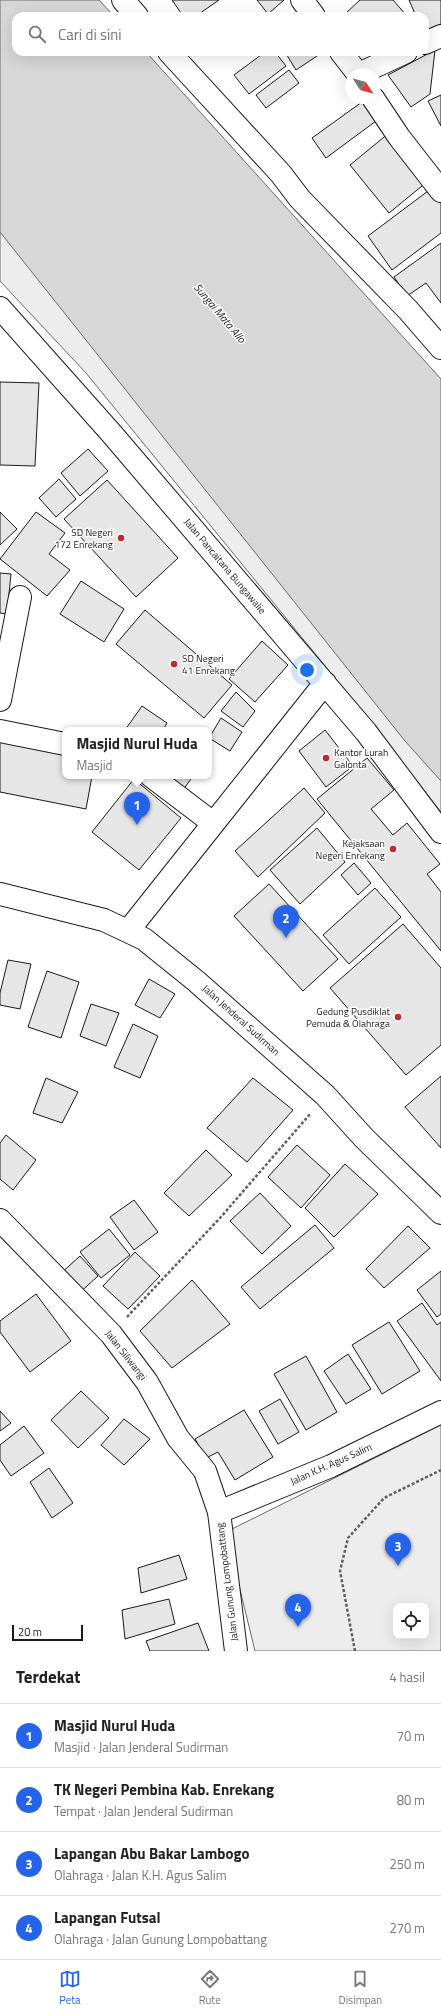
<!DOCTYPE html>
<html lang="id">
<head>
<meta charset="utf-8">
<style>
  body { margin:0; font-family:"Titillium Web",sans-serif; background:#f6f6f6; color:#222 }
  .controls { position:absolute; right:12px; bottom:12px; display:grid; overflow:hidden; border-radius:8px; box-shadow:0 4px 16px #0002 }
  .controls button { width:36px; height:36px; display:grid; place-items:center; padding:0; border:0; border-bottom:1px solid #e0e0e0; background:#fff; color:#222; font:20px sans-serif }
  .compass { position:absolute; left:345px; top:68px; width:36px; height:36px; border-radius:50%; background:#fff; box-shadow:0 4px 16px #0002; rotate:126deg }
  .scale { position:absolute; left:12px; bottom:10px; width:71px; box-sizing:border-box; padding-left:4px; border:2px solid #1a1a1a; border-top:0; font-size:11px; line-height:14px; white-space:nowrap; color:#1a1a1a; -webkit-text-stroke:3px #fff; paint-order:stroke }
  .you { position:absolute; left:307px; top:670px; width:14px; height:14px; margin:-10px; border:3px solid #fff; border-radius:50%; background:#1a73e8; box-shadow:0 0 0 6px #1a73e833 }
  .badge { display:grid; place-items:center; width:26px; height:26px; border-radius:50%; background:#2563eb; color:#fff; font-size:13px; font-weight:700 }
  .pin { position:absolute; translate:-50% -33px; filter:drop-shadow(0 1px 2px #0008) }
  .pin::after { content:''; position:absolute; top:21px; width:14px; height:12px; background:inherit; clip-path:polygon(0 0,100% 0,50% 100%) }
  .popup { position:absolute; left:62px; top:727px; width:150px; height:52px; box-sizing:border-box; display:grid; place-content:center; border-radius:8px; background:#fff; filter:drop-shadow(0 1px 3px #0005); font-size:13px; white-space:nowrap; color:#767676 }
  .popup b { font-size:15px; color:#222 }
  .popup::after { content:''; position:absolute; left:50%; top:100%; margin-left:-8px; border:8px solid transparent; border-top-color:#fff }
  .list { margin:0; padding:0; list-style:none }
  h2 { display:flex; justify-content:space-between; align-items:center; height:52px; margin:0; padding:0 16px; font-size:17px }
  h2 small { font-size:13px; font-weight:400; color:#767676 }
  .list li { display:grid; grid-template-columns:26px 1fr auto; gap:12px; align-items:center; box-sizing:border-box; height:64px; padding:0 16px; border-top:1px solid #e0e0e0 }
  .list b { display:block; font-size:15px; white-space:nowrap }
  .list p { margin:0; font-size:13px; white-space:nowrap; color:#767676 }
  .list em { font-size:13px; font-style:normal; color:#767676 }
  .icon { flex:none; width:22px; height:22px; fill:none; stroke:currentColor; stroke-width:2; stroke-linecap:round; stroke-linejoin:round }
  .map { position:relative; flex:none; width:441px; height:1651px; overflow:hidden }
  .search { position:absolute; background:#fff; box-shadow:0 4px 16px #0002; left:12px; right:12px; top:12px; height:44px; display:flex; align-items:center; gap:10px; box-sizing:border-box; padding:0 14px; border-radius:12px; color:#767676; font-size:15px }
  .sheet { height:308px; background:#fff }
  nav { display:flex; justify-content:space-around; align-items:center; box-sizing:border-box; height:56px; border-top:1px solid #e0e0e0; background:#fff; font-size:11px; color:#767676 }
  nav a { display:grid; justify-items:center; gap:2px }
  nav .on { color:#2563eb }
  .map>svg:first-child { display:block }
  .built { fill:#ededed; stroke:#6a6a6a; fill-rule:evenodd }
  .water { fill:#d7d7d7; stroke:#6a6a6a }
  .building { fill:#e6e6e6; stroke:#1a1a1a }
  .lines { fill:none; stroke-linecap:round; stroke-linejoin:round }
  .minor-casing { stroke:#1a1a1a; stroke-width:24 }
  .major-casing { stroke:#1a1a1a; stroke-width:24 }
  .path { stroke:#5f5f5f; stroke-width:2.5; stroke-dasharray:3 2; stroke-linecap:butt }
  .minor { stroke:#fff; stroke-width:22 }
  .major { stroke:#fff; stroke-width:22 }
  .poi-dot { fill:#c62828; stroke:#fff; stroke-width:1.5 }
  .labels { text-anchor:middle; dominant-baseline:central; stroke-width:3; stroke-linejoin:round; paint-order:stroke }
  .poi-label { font-size:10px; fill:#1a1a1a; stroke:#fff; text-anchor:end }
  .street-label { font-size:10px; fill:#1a1a1a; stroke:#fff }
  .water-label { font-size:11px; font-style:italic; fill:#1a1a1a; stroke:#fff }
</style>
</head>
<body>
<div class="map">
<svg width="441" height="1651" viewBox="0 0 441 1651">
  <rect width="100%" height="100%" fill="#fff"/>
  <path class="built" d="M 0,212 L 441,738 L 441,812 L 370,721 L 86,373 L 0,281 Z
    M 441,1425 L 441,1651 L 255,1651 L 226,1532 ZM 396,1606 L 426,1606 L 426,1636 L 396,1636 Z"/>
  <path class="water" d="M 0,0 L 99,0 L 114,16 L 16,16 L 16,52 L 146,52 L 441,379 L 441,781 L 405,741 L 0,232 Z"/>
  <path class="building" d="M 172,0 L 219,0 L 196,16 L 183,16 Z
    M 257,0 L 284,0 L 268,14 Z
    M 360,0 L 393,0 L 407,16 L 348,16 L 346,13 Z
    M 409,0 L 441,0 L 441,24 L 425,31 L 425,16 L 416,16 Z
    M 435,50 L 430,94 L 411,107 L 388,75 Z
    M 265,52 L 275,52 L 286,66 L 249,94 L 234,75 Z
    M 285,52 L 323,52 L 296,70 Z
    M 289,70 L 299,83 L 266,108 L 256,95 Z
    M 441,95 L 441,126 L 428,101 Z
    M 362,102 L 376,121 L 326,158 L 312,138 Z
    M 389,133 L 428,181 L 389,213 L 350,165 Z
    M 432,188 L 441,200 L 441,233 L 392,270 L 368,236 Z
    M 441,243 L 441,303 L 426,283 L 407,296 L 394,277 Z
    M 0,382 L 39,383 L 35,466 L 0,465 Z
    M 88,449 L 108,471 L 80,496 L 61,473 Z
    M 59,479 L 76,499 L 56,517 L 39,498 Z
    M 107,480 L 178,558 L 136,597 L 64,519 Z
    M 0,512 L 17,529 L 0,545 Z
    M 36,512 L 65,533 L 49,554 L 70,570 L 47,596 L 0,559 Z
    M 0,573 L 11,574 L 7,614 L 0,613 Z
    M 81,581 L 124,609 L 104,642 L 60,614 Z
    M 145,610 L 232,685 L 204,718 L 116,644 Z
    M 262,641 L 288,665 L 255,702 L 229,679 Z
    M 236,692 L 255,711 L 243,727 L 221,711 Z
    M 142,706 L 167,723 L 163,730 L 125,730 Z
    M 221,718 L 242,732 L 230,751 L 209,738 Z
    M 325,730 L 353,766 L 326,787 L 299,751 Z
    M 0,737 L 65,750 L 65,776 L 92,776 L 86,809 L 0,792 Z
    M 367,758 L 394,790 L 371,809 L 393,835 L 407,823 L 440,864 L 427,874 L 441,892 L 441,951 L 317,799 Z
    M 163,776 L 193,776 L 183,790 Z
    M 134,779 L 181,818 L 139,870 L 92,832 Z
    M 304,788 L 325,813 L 258,877 L 235,851 Z
    M 317,828 L 345,862 L 300,904 L 270,870 Z
    M 354,863 L 371,883 L 358,895 L 341,875 Z
    M 269,884 L 338,959 L 303,991 L 234,916 Z
    M 375,888 L 401,917 L 349,964 L 323,935 Z
    M 403,924 L 441,968 L 441,1045 L 406,1075 L 330,988 Z
    M 8,960 L 31,964 L 20,1009 L 0,1005 L 0,993 Z
    M 47,971 L 79,982 L 61,1038 L 28,1027 Z
    M 149,979 L 175,994 L 160,1018 L 135,1005 Z
    M 91,1004 L 119,1013 L 106,1046 L 80,1036 Z
    M 133,1024 L 158,1036 L 140,1078 L 114,1067 Z
    M 441,1076 L 441,1148 L 405,1107 Z
    M 46,1078 L 78,1092 L 62,1123 L 33,1113 Z
    M 253,1078 L 293,1110 L 247,1162 L 207,1128 Z
    M 6,1135 L 36,1160 L 13,1190 L 0,1179 L 0,1143 Z
    M 297,1145 L 330,1175 L 301,1208 L 268,1177 Z
    M 206,1150 L 232,1175 L 189,1216 L 164,1193 Z
    M 345,1164 L 378,1194 L 334,1237 L 305,1208 Z
    M 260,1193 L 291,1226 L 262,1254 L 230,1221 Z
    M 134,1200 L 158,1232 L 134,1250 L 110,1217 Z
    M 315,1225 L 334,1248 L 260,1309 L 241,1287 Z
    M 408,1226 L 430,1248 L 384,1288 L 366,1269 Z
    M 109,1229 L 130,1255 L 101,1278 L 80,1252 Z
    M 135,1252 L 160,1276 L 128,1309 L 103,1286 Z
    M 80,1256 L 98,1276 L 76,1296 L 58,1276 Z
    M 441,1271 L 441,1314 L 437,1317 L 417,1290 Z
    M 192,1280 L 230,1324 L 172,1368 L 140,1331 Z
    M 36,1294 L 71,1341 L 30,1372 L 0,1332 L 0,1321 Z
    M 422,1303 L 437,1325 L 441,1322 L 441,1381 L 397,1321 Z
    M 389,1322 L 420,1371 L 382,1394 L 352,1345 Z
    M 348,1354 L 371,1389 L 346,1404 L 324,1371 Z
    M 306,1356 L 337,1412 L 306,1430 L 274,1374 Z
    M 81,1391 L 109,1418 L 78,1448 L 51,1420 Z
    M 280,1399 L 299,1432 L 278,1444 L 259,1411 Z
    M 244,1410 L 273,1457 L 235,1480 L 218,1452 L 206,1458 L 195,1439 Z
    M 0,1411 L 11,1423 L 0,1431 Z
    M 124,1419 L 150,1439 L 124,1465 L 101,1445 Z
    M 24,1426 L 44,1453 L 11,1476 L 0,1460 L 0,1445 Z
    M 49,1468 L 73,1503 L 52,1518 L 30,1482 Z
    M 179,1555 L 187,1579 L 141,1593 L 138,1568 Z
    M 169,1599 L 175,1624 L 125,1639 L 122,1610 Z
    M 198,1623 L 209,1651 L 150,1651 L 146,1641 Z"/>
  <g class="lines">
    <g class="minor-casing">
      <path id="minor" d="M 123,0 L 137,16
        M 302,0 L 314,16
        M 425,43 L 441,36
        M 169,52 L 281,174 L 300,199 L 408,310 L 441,348
        M 341,52 L 358,74
        M 359,74 L 406,52
        M 373,98 L 399,137 L 441,191
        M 0,308 L 112,434 L 366,732 L 441,832
        M 0,700 L 20,597
        M 0,731 L 65,744
        M 151,776 L 213,823
        M 0,894 L 104,920 L 144,939 L 196,981 L 325,1095 L 364,1138 L 441,1213
        M 128,931 L 325,683
        M 219,1512 L 331,1466 L 441,1412"/>
    </g>
    <g class="major-casing">
      <path id="major" d="M 0,1220 L 111,1334 L 147,1382 L 178,1438 L 205,1471 L 219,1512 L 236,1651"/>
    </g>
    <path class="path" d="M 127,1317 L 220,1218 L 311,1113
      M 355,1651 L 340,1571 L 348,1538 L 384,1498 L 441,1470"/>
    <use href="#minor" class="minor"/>
    <use href="#major" class="major"/>
  </g>
  <g class="poi-dot">
    <circle cx="121" cy="538" r="4"/>
    <circle cx="174" cy="664" r="4"/>
    <circle cx="326" cy="758" r="4"/>
    <circle cx="393" cy="849" r="4"/>
    <circle cx="398" cy="1017" r="4"/>
  </g>
  <g class="labels">
    <g class="poi-label">
      <text x="113" y="532">SD Negeri<tspan x="113" dy="12">172 Enrekang</tspan></text>
      <text x="182" y="658" text-anchor="start">SD Negeri<tspan x="182" dy="12">41 Enrekang</tspan></text>
      <text x="334" y="752" text-anchor="start">Kantor Lurah<tspan x="334" dy="12">Galonta</tspan></text>
      <text x="385" y="843">Kejaksaan<tspan x="385" dy="12">Negeri Enrekang</tspan></text>
      <text x="390" y="1011">Gedung Pusdiklat<tspan x="390" dy="12">Pemuda &amp; Olahraga</tspan></text>
    </g>
    <g class="street-label">
      <text transform="translate(225 566) rotate(50)">Jalan Pancaitana Bungawalie</text>
      <text transform="translate(241 1020) rotate(42)">Jalan Jenderal Sudirman</text>
      <text transform="translate(126 1355) rotate(52)">Jalan Siliwangi</text>
      <text transform="translate(331 1464) rotate(-24)">Jalan K.H. Agus Salim</text>
      <text transform="translate(227 1582) rotate(-97)">Jalan Gunung Lompobattang</text>
    </g>
    <g class="water-label">
      <text transform="translate(220 313) rotate(50)">Sungai Mata Allo</text>
    </g>
  </g>
</svg>
<div class="controls">
<button><svg class="icon" aria-label="locate" viewBox="0 0 24 24"><circle cx="12" cy="12" r="6"/><path d="M12 2v4M12 18v4M2 12h4M18 12h4"/></svg></button>
</div>
<svg class="compass" viewBox="-18 -18 36 36"><path d="M0-13l5 13h-10z" fill="#e53935"/><path d="M0 13l5-13h-10z" fill="#767676"/></svg>
<div class="scale">20 m</div>
<div class="you"></div>
<div class="pin badge" style="left:137px;top:825px">1</div>
<div class="popup"><b>Masjid Nurul Huda</b>Masjid</div>
<div class="pin badge" style="left:286px;top:938px">2</div>
<div class="pin badge" style="left:398px;top:1566px">3</div>
<div class="pin badge" style="left:298px;top:1627px">4</div>
<div class="search"><svg class="icon" aria-label="search" viewBox="0 0 24 24"><circle cx="10" cy="10" r="6"/><path d="M15 15l6 6"/></svg>Cari di sini</div>
</div>
<section class="sheet">
<h2>Terdekat<small>4 hasil</small></h2>
<ul class="list">
<li><span class="badge">1</span><div><b>Masjid Nurul Huda</b><p>Masjid · Jalan Jenderal Sudirman</p></div><em>70 m</em></li>
<li><span class="badge">2</span><div><b>TK Negeri Pembina Kab. Enrekang</b><p>Tempat · Jalan Jenderal Sudirman</p></div><em>80 m</em></li>
<li><span class="badge">3</span><div><b>Lapangan Abu Bakar Lambogo</b><p>Olahraga · Jalan K.H. Agus Salim</p></div><em>250 m</em></li>
<li><span class="badge">4</span><div><b>Lapangan Futsal</b><p>Olahraga · Jalan Gunung Lompobattang</p></div><em>270 m</em></li>
</ul>
</section>
<nav>
<a class="on"><svg class="icon" aria-label="map" viewBox="0 0 24 24"><path d="M3 6l6-2 6 2 6-2v14l-6 2-6-2-6 2zM9 4v14M15 6v14"/></svg>Peta</a>
<a><svg class="icon" aria-label="directions" viewBox="0 0 24 24"><path d="M12 3l9 9-9 9-9-9zM9 14v-3h6M13 9l2 2-2 2"/></svg>Rute</a>
<a><svg class="icon" aria-label="saved" viewBox="0 0 24 24"><path d="M7 4h10v16l-5-4-5 4z"/></svg>Disimpan</a>
</nav>
</body>
</html>
